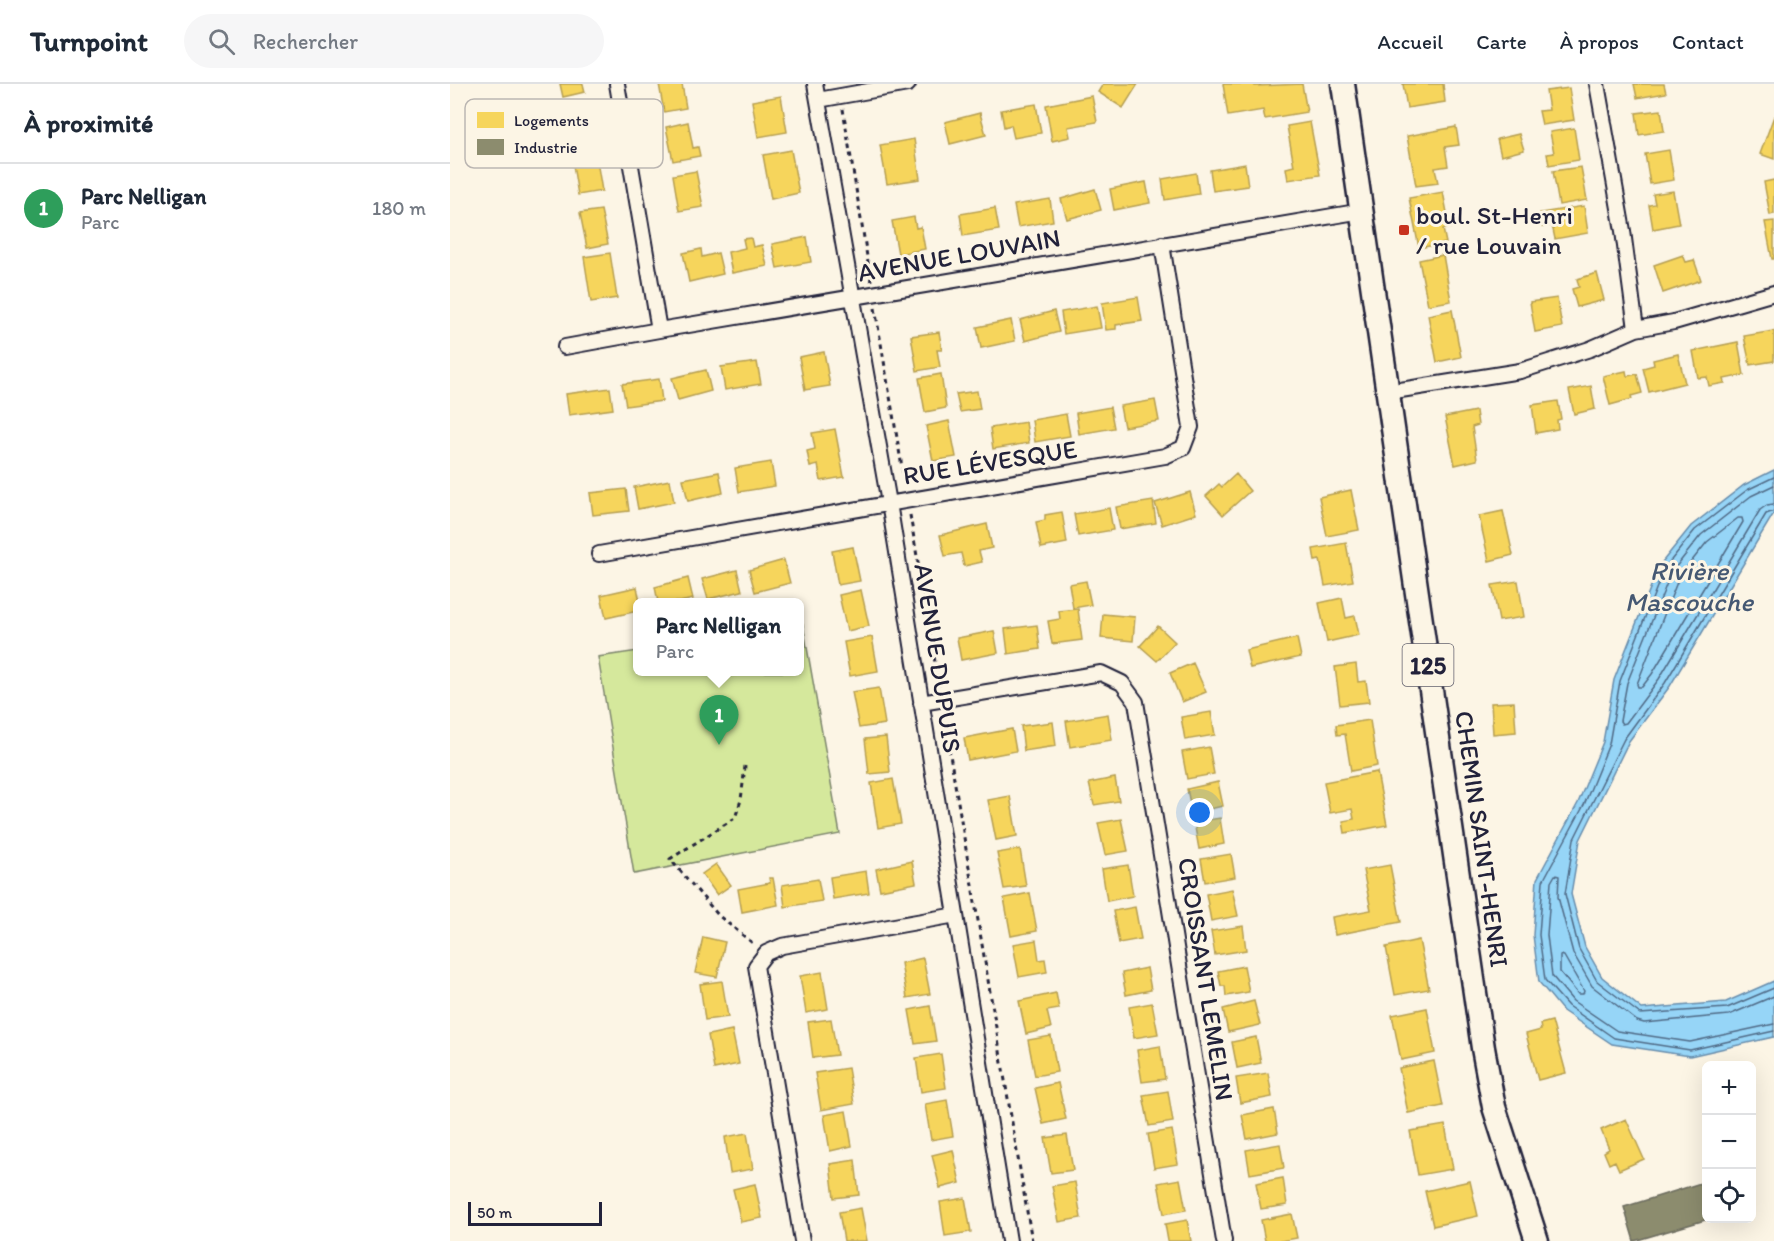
<!DOCTYPE html>
<html lang="fr">
<head>
<meta charset="utf-8">
<style>
  body { margin:0; font-family:Itim,sans-serif; background:#f6f6f7; color:#1f2937 }
  .controls { position:absolute; right:18px; bottom:18px; display:grid; overflow:hidden; border-radius:9px; box-shadow:0 6px 24px #0002 }
  .controls button { width:54px; height:54px; display:grid; place-items:center; padding:0; border:0; border-bottom:2px solid #e0e1e3; background:#fff; color:#1f2937; font:30px sans-serif }
  .scale { position:absolute; left:18px; bottom:15px; width:134px; box-sizing:border-box; padding-left:6px; border:3px solid #22223b; border-top:0; font-size:16px; line-height:21px; white-space:nowrap; color:#22223b; -webkit-text-stroke:4px #fcf5e5; paint-order:stroke }
  .you { position:absolute; left:750px; top:729px; width:21px; height:21px; margin:-15px; border:4px solid #fff; border-radius:50%; background:#1a73e8; box-shadow:0 0 0 9px #1a73e833 }
  .badge { display:grid; place-items:center; width:39px; height:39px; border-radius:50%; background:#b45309; color:#fff; font-size:20px; font-weight:700 }
  .pin { position:absolute; translate:-50% -50px; filter:drop-shadow(0 2px 3px #0008) }
  .pin::after { content:''; position:absolute; top:32px; width:21px; height:18px; background:inherit; clip-path:polygon(0 0,100% 0,50% 100%) }
  .popup { position:absolute; left:183px; top:514px; width:171px; height:78px; box-sizing:border-box; display:grid; place-content:center; border-radius:9px; background:#fff; filter:drop-shadow(0 2px 4px #0005); font-size:20px; white-space:nowrap; color:#747a83 }
  .popup b { font-size:22px; color:#1f2937 }
  .popup::after { content:''; position:absolute; left:50%; top:100%; margin-left:-12px; border:12px solid transparent; border-top-color:#fff }
  .list { margin:0; padding:0; list-style:none }
  h2 { display:flex; justify-content:space-between; align-items:center; height:78px; margin:0; padding:0 24px; font-size:26px }
  h2 small { font-size:20px; font-weight:400; color:#747a83 }
  .list li { display:grid; grid-template-columns:39px 1fr auto; gap:18px; align-items:center; box-sizing:border-box; height:90px; padding:0 24px; border-top:2px solid #e0e1e3 }
  .list b { display:block; font-size:22px; white-space:nowrap }
  .list p { margin:0; font-size:20px; white-space:nowrap; color:#747a83 }
  .list em { font-size:20px; font-style:normal; color:#747a83 }
  .icon { flex:none; width:33px; height:33px; fill:none; stroke:currentColor; stroke-width:2; stroke-linecap:round; stroke-linejoin:round }
  .map { position:relative; flex:none; width:1324px; height:1157px; overflow:hidden }
  header { display:flex; align-items:center; gap:36px; box-sizing:border-box; height:84px; padding:0 30px; background:#fff; border-bottom:2px solid #e0e1e3 }
  header strong { font-size:28px }
  nav { display:flex; gap:33px; margin-inline-start:auto; font-size:21px }
  .search { width:420px; height:54px; background:#f6f6f7; display:flex; align-items:center; gap:15px; box-sizing:border-box; padding:0 21px; border-radius:33px; color:#747a83; font-size:22px }
  main { display:flex }
  aside { flex:1; background:#fff }
  .map>svg:first-child { display:block }
  .green { fill:#d5e89c; stroke:#7c856c; stroke-width:1.5 }
  .water { fill:#96d5f7; stroke:#688dac; stroke-width:1.5 }
  .homes { fill:#f6d55c; stroke:#b69f52; stroke-width:1.5 }
  .industry { fill:#8c8c6e; stroke:#6c6c5f; stroke-width:1.5 }
  .lines { fill:none; stroke-linecap:round; stroke-linejoin:round }
  .shore { stroke:#506a86; stroke-width:1.5 }
  .minor-casing { stroke:#22223b; stroke-width:18 }
  .primary-casing { stroke:#22223b; stroke-width:27 }
  .path { stroke:#22223b; stroke-width:3; stroke-dasharray:4.5 4.5; stroke-linecap:butt }
  .minor { stroke:#fcf5e5; stroke-width:14 }
  .primary { stroke:#fcf5e5; stroke-width:22 }
  .poi-dot { fill:#c8321e; stroke:#fcf5e5; stroke-width:2 }
  .labels { text-anchor:middle; dominant-baseline:central; stroke-width:6; stroke-linejoin:round; paint-order:stroke }
  .shield { fill:#fcf5e5; stroke:#63616e; stroke-width:1.5 }
  .shield-label { font-size:24px; font-weight:bold; fill:#22223b }
  .poi-label { font-size:26px; fill:#22223b; stroke:#fcf5e5; text-anchor:start }
  .street-label { font-size:26px; fill:#22223b; stroke:#fcf5e5 }
  .water-label { font-size:27px; font-style:italic; fill:#455873; stroke:#fcf5e5 }
  .key { fill:#fcf5e5; stroke:#bbb6b2; stroke-width:1.5 }
  .key-label { font-size:16px; fill:#22223b }
</style>
</head>
<body>
<header>
<strong>Turnpoint</strong>
<div class="search"><svg class="icon" aria-label="search" viewBox="0 0 24 24"><circle cx="10" cy="10" r="6"/><path d="M15 15l6 6"/></svg>Rechercher</div>
<nav><a>Accueil</a><a>Carte</a><a>À propos</a><a>Contact</a></nav>
</header>
<main>
<aside>
<h2>À proximité<small></small></h2>
<ul class="list">
<li><span class="badge" style="background:#2e9e5b">1</span><div><b>Parc Nelligan</b><p>Parc</p></div><em>180 m</em></li>
</ul>
</aside>
<div class="map">
<svg width="1324" height="1157" viewBox="0 0 1324 1157">
  <rect width="100%" height="100%" fill="#fcf5e5"/>
  <filter id="ink" filterUnits="userSpaceOnUse"><feTurbulence type="fractalNoise" baseFrequency=".0167" numOctaves="2"/><feDisplacementMap in="SourceGraphic" scale="12" xChannelSelector="R" yChannelSelector="G"/><feConvolveMatrix kernelMatrix="1 2 1 2 8 2 1 2 1" color-interpolation-filters="sRGB"/></filter>
  <g filter="url(#ink)">
    <path class="green" d="M 353,541 L 390,750 L 184,790 L 148,573 L 188,567 L 188,588 L 350,588 L 350,542 Z"/>
    <path class="water" d="M 1324,386 L 1324,429 L 1220,602 L 1179,657 L 1130,756 L 1121,810 L 1135,863 L 1152,893 L 1192,925 L 1276,918 L 1324,897 L 1324,953 L 1240,972 L 1162,960 L 1113,927 L 1089,898 L 1083,851 L 1087,795 L 1128,719 L 1153,658 L 1164,596 L 1209,482 L 1241,442 L 1294,401 Z"/>
    <path class="homes" d="M 110,0 L 133,0 L 135,8 L 113,13 Z
      M 209,0 L 232,0 L 236,24 L 214,28 Z
      M 653,0 L 688,0 L 673,24 L 648,8 Z
      M 773,0 L 804,0 L 805,2 L 852,0 L 857,28 L 815,35 L 813,26 L 778,32 Z
      M 953,0 L 993,0 L 995,18 L 957,24 Z
      M 1184,0 L 1214,0 L 1216,9 L 1187,14 Z
      M 1119,4 L 1124,36 L 1092,41 L 1089,27 L 1099,26 L 1096,7 Z
      M 331,12 L 337,48 L 308,53 L 302,17 Z
      M 642,12 L 647,38 L 618,43 L 620,53 L 602,57 L 596,21 Z
      M 586,20 L 591,49 L 564,54 L 561,41 L 554,43 L 551,26 Z
      M 1211,26 L 1214,47 L 1189,51 L 1186,29 Z
      M 137,28 L 142,62 L 121,66 L 115,31 Z
      M 530,29 L 536,51 L 500,60 L 495,38 Z
      M 1324,32 L 1324,75 L 1310,70 Z
      M 238,38 L 243,64 L 248,63 L 250,72 L 223,77 L 216,43 Z
      M 860,38 L 870,91 L 838,96 L 836,84 L 844,82 L 837,42 Z
      M 1006,43 L 1009,61 L 995,63 L 998,82 L 985,84 L 988,99 L 966,102 L 957,52 Z
      M 1124,44 L 1129,76 L 1099,81 L 1097,70 L 1104,69 L 1100,48 Z
      M 1069,50 L 1074,66 L 1051,72 L 1047,55 Z
      M 464,55 L 470,95 L 437,100 L 430,61 Z
      M 341,66 L 349,109 L 321,115 L 313,71 Z
      M 1219,66 L 1224,96 L 1200,100 L 1195,70 Z
      M 146,71 L 152,107 L 128,111 L 122,75 Z
      M 795,80 L 798,102 L 763,107 L 760,86 Z
      M 1131,83 L 1137,116 L 1109,121 L 1103,87 Z
      M 246,87 L 253,123 L 229,127 L 223,91 Z
      M 746,89 L 749,110 L 715,116 L 712,95 Z
      M 1324,96 L 1324,130 L 1320,131 L 1314,98 Z
      M 696,98 L 700,119 L 664,126 L 660,105 Z
      M 645,105 L 651,126 L 617,135 L 611,115 Z
      M 1223,107 L 1229,140 L 1203,145 L 1199,121 L 1205,120 L 1203,110 Z
      M 993,108 L 1000,144 L 993,145 L 996,159 L 969,164 L 959,114 Z
      M 600,115 L 603,137 L 568,143 L 564,121 Z
      M 1134,122 L 1138,149 L 1105,155 L 1102,141 L 1092,143 L 1090,129 Z
      M 545,124 L 549,146 L 513,152 L 510,130 Z
      M 151,126 L 158,160 L 137,164 L 130,129 Z
      M 464,133 L 466,144 L 471,143 L 475,165 L 448,170 L 442,137 Z
      M 1324,137 L 1324,175 L 1322,175 L 1315,138 Z
      M 357,153 L 361,178 L 327,184 L 322,160 Z
      M 301,154 L 303,163 L 312,161 L 317,182 L 282,189 L 278,168 L 295,164 L 293,155 Z
      M 251,165 L 252,173 L 268,169 L 273,190 L 239,198 L 233,169 Z
      M 160,169 L 167,214 L 141,218 L 134,173 Z
      M 993,171 L 1001,217 L 978,221 L 969,176 Z
      M 1233,171 L 1236,178 L 1244,176 L 1251,196 L 1213,209 L 1204,181 Z
      M 1147,189 L 1154,216 L 1127,223 L 1122,205 L 1129,203 L 1127,195 Z
      M 688,213 L 692,237 L 666,241 L 666,245 L 656,246 L 652,219 Z
      M 1107,214 L 1112,243 L 1085,248 L 1080,218 Z
      M 647,222 L 651,244 L 614,250 L 611,228 Z
      M 1002,226 L 1011,273 L 987,278 L 978,231 Z
      M 604,227 L 609,248 L 575,257 L 570,236 Z
      M 561,236 L 565,257 L 531,264 L 527,243 Z
      M 1324,247 L 1324,277 L 1300,281 L 1294,252 Z
      M 489,248 L 492,266 L 487,266 L 490,283 L 467,287 L 461,252 Z
      M 1288,258 L 1294,291 L 1274,295 L 1275,299 L 1259,302 L 1257,293 L 1248,294 L 1243,267 Z
      M 374,268 L 380,302 L 355,306 L 349,273 Z
      M 1228,270 L 1235,299 L 1199,308 L 1193,284 L 1204,281 L 1203,276 Z
      M 307,278 L 311,300 L 275,306 L 271,283 Z
      M 256,286 L 261,307 L 228,316 L 222,294 Z
      M 1176,287 L 1177,292 L 1187,290 L 1192,309 L 1181,312 L 1182,315 L 1160,321 L 1153,292 Z
      M 491,290 L 496,324 L 475,328 L 469,294 Z
      M 209,295 L 212,317 L 176,322 L 172,300 Z
      M 1141,302 L 1145,325 L 1124,330 L 1119,306 Z
      M 160,304 L 163,325 L 119,331 L 116,310 Z
      M 527,307 L 530,325 L 510,328 L 506,310 Z
      M 705,316 L 709,337 L 674,343 L 670,322 Z
      M 1108,317 L 1111,335 L 1107,336 L 1108,345 L 1086,349 L 1082,321 Z
      M 660,323 L 664,344 L 629,350 L 626,329 Z
      M 1026,327 L 1028,341 L 1022,343 L 1027,376 L 1005,381 L 995,333 Z
      M 616,330 L 620,352 L 585,358 L 582,336 Z
      M 499,337 L 506,373 L 483,377 L 476,342 Z
      M 576,338 L 579,359 L 543,365 L 540,344 Z
      M 385,345 L 394,393 L 371,397 L 368,381 L 360,383 L 357,367 L 365,365 L 362,349 Z
      M 321,378 L 325,402 L 289,408 L 285,384 Z
      M 269,388 L 273,409 L 238,417 L 233,395 Z
      M 786,390 L 800,407 L 773,431 L 756,412 L 769,400 L 772,403 Z
      M 220,396 L 224,418 L 188,425 L 184,403 Z
      M 176,405 L 179,427 L 143,431 L 140,409 Z
      M 901,406 L 909,446 L 877,452 L 869,413 Z
      M 740,408 L 746,430 L 712,441 L 705,419 Z
      M 703,417 L 706,439 L 670,445 L 666,423 Z
      M 659,424 L 663,446 L 628,452 L 624,430 Z
      M 1053,427 L 1063,471 L 1039,477 L 1029,432 Z
      M 612,428 L 617,459 L 591,464 L 586,438 L 595,436 L 595,431 Z
      M 537,440 L 542,464 L 529,467 L 532,478 L 514,482 L 511,469 L 495,472 L 490,451 Z
      M 896,459 L 903,497 L 875,502 L 870,476 L 865,477 L 863,465 Z
      M 403,463 L 410,497 L 388,501 L 382,467 Z
      M 334,476 L 340,499 L 305,508 L 299,486 Z
      M 287,486 L 292,507 L 258,515 L 252,495 Z
      M 238,494 L 243,515 L 230,518 L 208,518 L 205,503 Z
      M 636,497 L 641,521 L 623,524 L 619,500 Z
      M 1068,497 L 1074,533 L 1049,537 L 1042,501 Z
      M 187,503 L 190,518 L 188,518 L 188,527 L 156,534 L 151,511 Z
      M 411,506 L 419,542 L 397,547 L 389,511 Z
      M 892,514 L 896,534 L 905,532 L 909,551 L 877,558 L 869,519 Z
      M 628,525 L 632,556 L 602,560 L 598,537 L 610,535 L 609,527 Z
      M 653,530 L 685,533 L 683,557 L 651,554 Z
      M 587,541 L 590,565 L 558,570 L 555,545 Z
      M 708,542 L 725,558 L 707,577 L 690,562 Z
      M 544,547 L 548,569 L 511,576 L 507,554 Z
      M 422,553 L 428,587 L 400,592 L 394,558 Z
      M 847,554 L 851,573 L 800,584 L 796,566 Z
      M 743,579 L 756,608 L 732,618 L 720,589 Z
      M 906,580 L 908,598 L 916,597 L 919,618 L 890,621 L 885,583 Z
      M 429,604 L 435,640 L 409,644 L 402,608 Z
      M 1064,618 L 1066,648 L 1043,650 L 1041,619 Z
      M 761,628 L 765,651 L 735,656 L 731,633 Z
      M 658,630 L 662,656 L 620,663 L 616,637 Z
      M 920,636 L 927,682 L 901,687 L 895,650 L 887,651 L 886,641 Z
      M 603,638 L 606,662 L 574,667 L 571,642 Z
      M 562,645 L 566,667 L 518,676 L 514,654 Z
      M 436,653 L 440,688 L 419,690 L 415,655 Z
      M 759,663 L 764,690 L 737,695 L 732,668 Z
      M 927,688 L 937,741 L 895,749 L 893,737 L 904,735 L 902,725 L 880,729 L 874,698 Z
      M 665,694 L 669,717 L 644,721 L 639,699 Z
      M 443,695 L 451,740 L 428,744 L 421,699 Z
      M 768,698 L 773,722 L 742,729 L 737,705 Z
      M 560,712 L 567,752 L 546,756 L 538,716 Z
      M 770,734 L 774,760 L 749,765 L 744,738 Z
      M 671,735 L 678,767 L 655,771 L 648,739 Z
      M 570,765 L 576,802 L 554,805 L 547,769 Z
      M 781,770 L 785,793 L 755,798 L 751,775 Z
      M 462,777 L 466,799 L 430,806 L 426,785 Z
      M 266,780 L 281,801 L 267,811 L 252,790 Z
      M 678,781 L 683,812 L 657,817 L 652,785 Z
      M 940,781 L 951,838 L 885,851 L 882,833 L 921,826 L 913,786 Z
      M 416,787 L 419,809 L 383,815 L 380,793 Z
      M 319,794 L 323,794 L 328,821 L 292,828 L 288,805 L 320,799 Z
      M 368,795 L 372,817 L 335,823 L 332,801 Z
      M 782,805 L 788,832 L 761,837 L 756,810 Z
      M 580,809 L 587,847 L 561,852 L 554,814 Z
      M 685,823 L 691,855 L 669,859 L 663,827 Z
      M 793,842 L 796,866 L 765,871 L 761,847 Z
      M 253,853 L 275,858 L 267,893 L 245,889 Z
      M 586,856 L 589,876 L 595,875 L 597,888 L 569,893 L 563,860 Z
      M 969,856 L 979,905 L 945,911 L 936,863 Z
      M 473,874 L 480,910 L 457,914 L 451,879 Z
      M 794,882 L 799,908 L 776,912 L 775,902 L 771,902 L 768,887 Z
      M 697,884 L 701,906 L 676,911 L 672,889 Z
      M 372,888 L 378,925 L 356,929 L 350,892 Z
      M 272,897 L 278,933 L 255,936 L 250,900 Z
      M 606,909 L 609,925 L 597,927 L 601,944 L 576,950 L 569,917 Z
      M 804,917 L 810,941 L 778,948 L 773,925 Z
      M 702,919 L 708,950 L 684,954 L 679,923 Z
      M 480,922 L 486,957 L 465,960 L 459,926 Z
      M 977,924 L 985,969 L 951,976 L 942,931 Z
      M 381,935 L 387,971 L 363,974 L 358,938 Z
      M 1102,937 L 1116,989 L 1088,996 L 1076,950 L 1091,946 L 1090,940 Z
      M 282,946 L 289,980 L 264,985 L 258,951 Z
      M 601,952 L 607,988 L 585,992 L 578,956 Z
      M 806,953 L 811,979 L 787,984 L 782,958 Z
      M 710,962 L 715,995 L 692,998 L 687,966 Z
      M 491,970 L 496,1004 L 471,1008 L 466,974 Z
      M 984,977 L 993,1022 L 958,1029 L 949,984 Z
      M 398,984 L 404,1020 L 371,1026 L 365,989 Z
      M 818,989 L 822,1013 L 790,1019 L 786,994 Z
      M 608,999 L 616,1035 L 593,1040 L 585,1004 Z
      M 718,1007 L 723,1038 L 699,1042 L 693,1011 Z
      M 497,1016 L 503,1052 L 481,1056 L 475,1020 Z
      M 824,1025 L 828,1049 L 797,1055 L 792,1031 Z
      M 396,1027 L 402,1062 L 380,1067 L 374,1031 Z
      M 1176,1035 L 1194,1075 L 1169,1086 L 1165,1077 L 1159,1080 L 1154,1068 L 1159,1065 L 1151,1046 Z
      M 995,1041 L 1003,1085 L 968,1091 L 960,1047 Z
      M 722,1046 L 728,1080 L 704,1084 L 698,1050 Z
      M 297,1049 L 303,1085 L 280,1089 L 275,1053 Z
      M 617,1051 L 623,1086 L 601,1089 L 595,1054 Z
      M 830,1060 L 834,1084 L 800,1090 L 796,1066 Z
      M 503,1066 L 510,1099 L 490,1104 L 482,1071 Z
      M 405,1076 L 409,1111 L 384,1114 L 380,1080 Z
      M 833,1094 L 837,1121 L 811,1125 L 806,1099 Z
      M 730,1095 L 736,1126 L 714,1130 L 708,1099 Z
      M 1020,1097 L 1028,1132 L 983,1142 L 975,1107 Z
      M 625,1098 L 631,1134 L 609,1138 L 602,1102 Z
      M 305,1100 L 312,1134 L 291,1138 L 283,1105 Z
      M 515,1114 L 521,1148 L 495,1152 L 490,1118 Z
      M 411,1124 L 417,1157 L 394,1157 L 389,1128 Z
      M 842,1130 L 847,1154 L 831,1157 L 815,1157 L 811,1136 Z
      M 737,1136 L 741,1157 L 718,1157 L 715,1140 Z"/>
    <path class="industry" d="M 1254,1098 L 1256,1106 L 1256,1134 L 1262,1134 L 1184,1157 L 1174,1123 Z"/>
    <g class="lines">
      <path class="shore" d="M 1324,393 L 1297,406 L 1245,446 L 1214,485 L 1170,597 L 1159,660 L 1134,721 L 1093,797 L 1089,851 L 1095,896 L 1118,922 L 1164,954 L 1240,966 L 1324,947
        M 1324,401 L 1301,412 L 1251,451 L 1221,489 L 1177,599 L 1170,637 L 1172,640 L 1176,639 L 1209,595 L 1310,426 L 1317,421 L 1324,420
        M 1324,427 L 1316,430 L 1215,599 L 1174,655 L 1124,755 L 1115,810 L 1129,865 L 1147,897 L 1190,930 L 1277,924 L 1324,904
        M 1288,434 L 1292,434 L 1293,438 L 1202,590 L 1192,603 L 1188,603 L 1187,600 L 1229,493 L 1257,458 Z
        M 1110,871 L 1114,872 L 1134,907 L 1133,910 L 1128,910 L 1110,888 Z
        M 1324,912 L 1279,931 L 1194,939 L 1187,937 L 1142,902 L 1123,869 L 1108,813 L 1109,792 L 1105,791 L 1101,798 L 1097,851 L 1102,892 L 1123,917 L 1167,947 L 1240,958 L 1324,940"/>
      <g class="minor-casing">
        <path id="minor" d="M 167,0 L 209,246
          M 365,0 L 439,419 L 559,1157
          M 1147,0 L 1173,147 L 1186,245
          M 368,16 L 458,0
          M 115,263 L 209,246 L 912,127
          M 938,308 L 1070,287 L 1140,265 L 1186,245 L 1224,238 L 1324,209
          M 149,470 L 715,372 L 733,364 L 741,343 L 712,160
          M 471,619 L 651,589 L 672,599 L 686,618 L 774,1157
          M 352,1157 L 306,882 L 316,869 L 332,862 L 506,831"/>
      </g>
      <g class="primary-casing">
        <path id="primary" d="M 893,0 L 1033,964 L 1044,1023 L 1087,1157"/>
      </g>
      <path class="path" d="M 393,25 L 421,197
        M 425,224 L 455,401
        M 460,431 L 489,602
        M 493,629 L 582,1157
        M 295,682 L 291,716 L 285,734 L 220,775 L 269,832 L 305,861"/>
      <use href="#minor" class="minor"/>
      <use href="#primary" class="primary"/>
    </g>
  </g>
  <rect class="poi-dot" x="948" y="140" width="12" height="12" rx="3"/>
  <g class="labels">
    <rect class="shield" x="952.5" y="560" width="51" height="42" rx="4.5"/>
    <g class="shield-label">
      <text x="978" y="581">125</text>
    </g>
    <g class="poi-label">
      <text x="966" y="131">boul. St-Henri<tspan x="966" dy="30">/ rue Louvain</tspan></text>
    </g>
    <g class="street-label">
      <text transform="translate(509 171) rotate(-10)">AVENUE LOUVAIN</text>
      <text transform="translate(540 378) rotate(-9)">RUE LÉVESQUE</text>
      <text transform="translate(488 574) rotate(81)">AVENUE DUPUIS</text>
      <text transform="translate(1032 755) rotate(82)">CHEMIN SAINT-HENRI</text>
      <text transform="translate(756 895) rotate(81)">CROISSANT LEMELIN</text>
    </g>
    <g class="water-label">
      <text x="1239" y="486">Rivière<tspan x="1239" dy="31">Mascouche</tspan></text>
    </g>
  </g>
  <rect x="15" y="15" width="198" height="69" rx="9" class="key"/>
  <rect x="27" y="28" width="27" height="16" fill="#f6d55c"/>
  <rect x="27" y="55" width="27" height="16" fill="#8c8c6e"/>
  <g class="key-label">
    <text x="64" y="42">Logements</text>
    <text x="64" y="69">Industrie</text>
  </g>
</svg>
<div class="controls">
<button>+</button>
<button>−</button>
<button><svg class="icon" aria-label="locate" viewBox="0 0 24 24"><circle cx="12" cy="12" r="6"/><path d="M12 2v4M12 18v4M2 12h4M18 12h4"/></svg></button>
</div>
<div class="scale">50 m</div>
<div class="you"></div>
<div class="pin badge" style="left:269px;top:661px;background:#2e9e5b">1</div>
<div class="popup"><b>Parc Nelligan</b>Parc</div>
</div>
</main>
</body>
</html>
